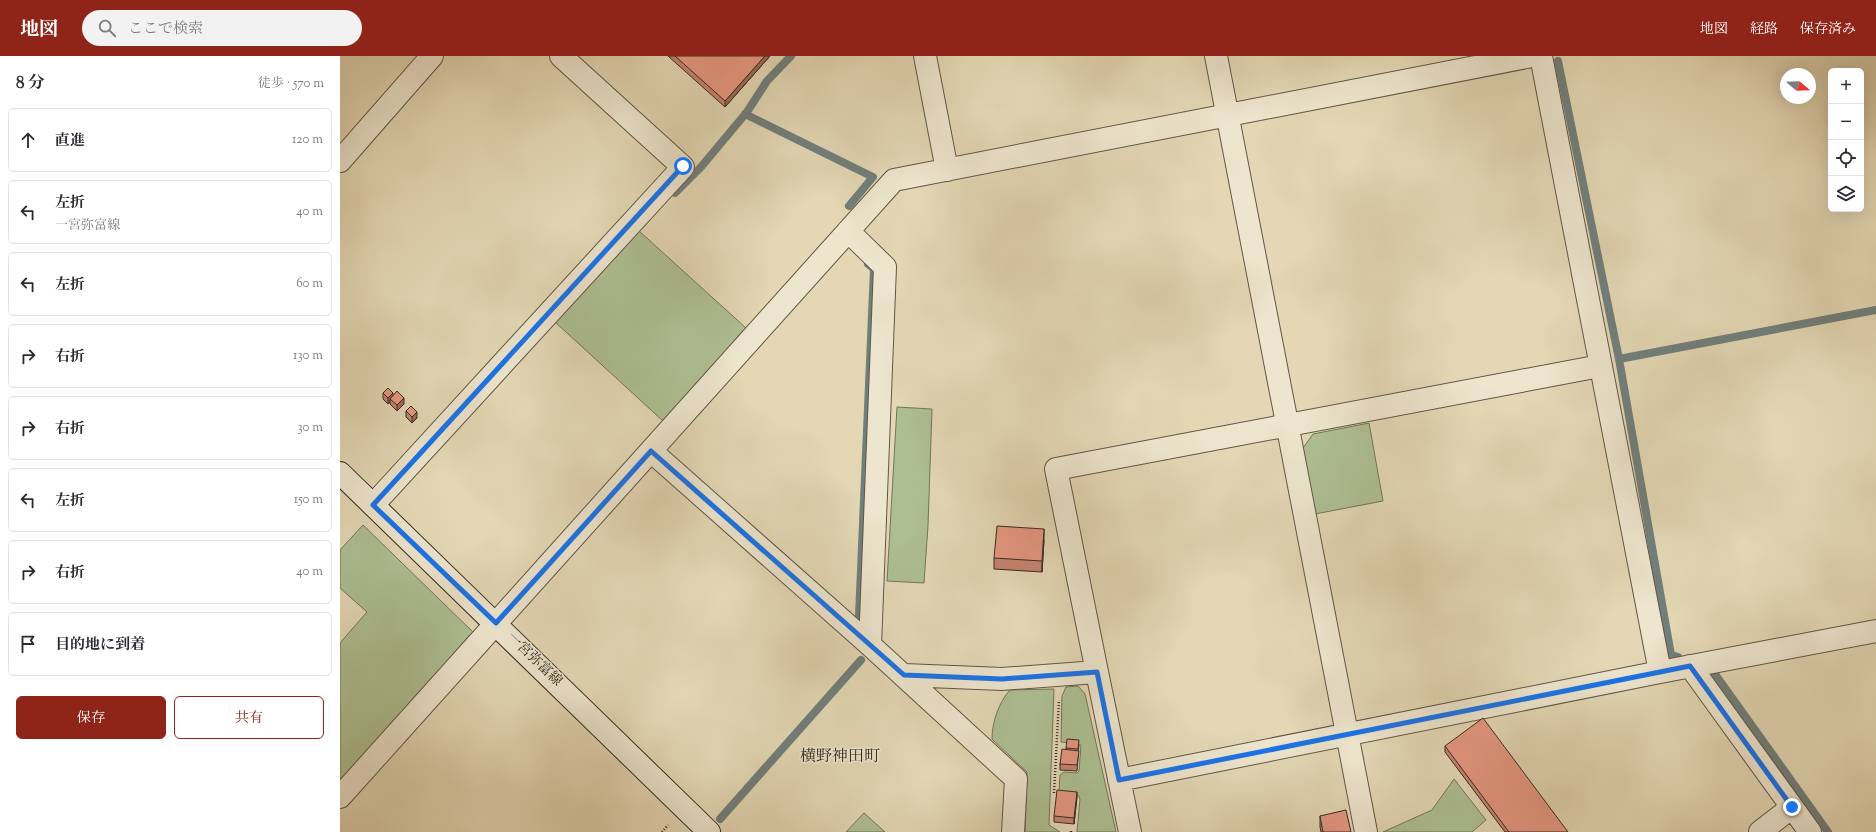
<!DOCTYPE html>
<html lang="ja">
<head>
<meta charset="utf-8">
<style>
  body { margin:0; font-family:"Sorts Mill Goudy","Noto Serif JP",serif; background:#f2f2f3; color:#2b2b33 }
  .controls { position:absolute; right:12px; top:12px; display:grid; overflow:hidden; border-radius:6px; box-shadow:0 4px 16px #0002 }
  .controls button { width:36px; height:36px; display:grid; place-items:center; padding:0; border:0; border-bottom:1px solid #e1e1e2; background:#fff; color:#2b2b33; font:20px sans-serif }
  .compass { position:absolute; left:1440px; top:12px; width:36px; height:36px; border-radius:50%; background:#fff; box-shadow:0 4px 16px #0002; rotate:109deg }
  .stop { position:absolute; width:12px; height:12px; margin:-9px; border:3px solid #1a73e8; border-radius:50%; background:#fff }
  .stop.end { background:#1a73e8; border-color:#fff; box-shadow:0 1px 4px #0008 }
  .list { margin:0; padding:0; list-style:none }
  h2 { display:flex; justify-content:space-between; align-items:center; height:52px; margin:0; padding:0 16px; font-size:17px }
  h2 small { font-size:13px; font-weight:400; color:#7c7c81 }
  .list li { display:grid; grid-template-columns:26px 1fr auto; gap:12px; align-items:center; box-sizing:border-box; height:64px; margin:0 8px 8px; padding:0 8px; border:1px solid #e1e1e2; border-radius:6px }
  .list b { display:block; font-size:15px; white-space:nowrap }
  .list p { margin:0; font-size:13px; white-space:nowrap; color:#7c7c81 }
  .list em { font-size:13px; font-style:normal; color:#7c7c81 }
  .actions { display:flex; gap:8px; padding:12px 16px }
  .actions a { flex:1; padding:9px 0; border:1px solid #8f2418; border-radius:6px; text-align:center; font-size:14px; color:#8f2418 }
  .actions .main { background:#8f2418; color:#fff }
  .icon { flex:none; width:22px; height:22px; fill:none; stroke:currentColor; stroke-width:2; stroke-linecap:round; stroke-linejoin:round }
  .map { position:relative; flex:none; width:1536px; height:776px; overflow:hidden }
  header { display:flex; align-items:center; gap:24px; box-sizing:border-box; height:56px; padding:0 20px; background:#8f2418; color:#fff }
  header strong { font-size:19px }
  nav { display:flex; gap:22px; margin-inline-start:auto; font-size:14px }
  .search { width:280px; height:36px; background:#f2f2f3; display:flex; align-items:center; gap:10px; box-sizing:border-box; padding:0 14px; border-radius:22px; color:#7c7c81; font-size:15px }
  main { display:flex }
  aside { flex:1; background:#fff }
  .map>svg:first-child { display:block }
  .green { fill:#adbf92; stroke:#71765a }
  .lines { fill:none; stroke-linecap:round; stroke-linejoin:round }
  .stream { stroke:#717f7c; stroke-width:8 }
  .minor-casing { stroke:#605746; stroke-width:24 }
  .secondary-casing { stroke:#352c22; stroke-width:24 }
  .path { stroke:#352c22; stroke-width:2.5; stroke-dasharray:1 2; stroke-linecap:butt }
  .minor { stroke:#ede5ce; stroke-width:22 }
  .secondary { stroke:#ede5ce; stroke-width:22 }
  .wall { fill:#c5836f; stroke:#352c22 }
  .shaded-wall { fill:#a06a5a; stroke:#352c22 }
  .building { fill:#e59881; stroke:#352c22 }
  .route { stroke:#1a73e8; stroke-width:5 }
  .labels { text-anchor:middle; dominant-baseline:central; stroke-width:3; stroke-linejoin:round; paint-order:stroke }
  .street-label { font-size:14px; fill:#352c22; stroke:#ede5ce }
  .quarter-label { font-size:16px; fill:#352c22; stroke:#ede5ce }
</style>
</head>
<body>
<header>
<strong>地図</strong>
<div class="search"><svg class="icon" aria-label="search" viewBox="0 0 24 24"><circle cx="10" cy="10" r="6"/><path d="M15 15l6 6"/></svg>ここで検索</div>
<nav><a>地図</a><a>経路</a><a>保存済み</a></nav>
</header>
<main>
<aside>
<h2>8 分<small>徒歩 · 570 m</small></h2>
<ul class="list">
<li><svg class="icon" aria-label="ahead" viewBox="0 0 24 24"><path d="M12 20V5M6 11l6-6 6 6"/></svg><div><b>直進</b></div><em>120 m</em></li>
<li><svg class="icon" aria-label="left" viewBox="0 0 24 24"><path d="M17 20v-9H6M10 6l-5 5 5 5"/></svg><div><b>左折</b><p>一宮弥富線</p></div><em>40 m</em></li>
<li><svg class="icon" aria-label="left" viewBox="0 0 24 24"><path d="M17 20v-9H6M10 6l-5 5 5 5"/></svg><div><b>左折</b></div><em>60 m</em></li>
<li><svg class="icon" aria-label="right" viewBox="0 0 24 24"><path d="M7 20v-9h11M14 6l5 5-5 5"/></svg><div><b>右折</b></div><em>130 m</em></li>
<li><svg class="icon" aria-label="right" viewBox="0 0 24 24"><path d="M7 20v-9h11M14 6l5 5-5 5"/></svg><div><b>右折</b></div><em>30 m</em></li>
<li><svg class="icon" aria-label="left" viewBox="0 0 24 24"><path d="M17 20v-9H6M10 6l-5 5 5 5"/></svg><div><b>左折</b></div><em>150 m</em></li>
<li><svg class="icon" aria-label="right" viewBox="0 0 24 24"><path d="M7 20v-9h11M14 6l5 5-5 5"/></svg><div><b>右折</b></div><em>40 m</em></li>
<li><svg class="icon" aria-label="arrive" viewBox="0 0 24 24"><path d="M6 21V4h12l-3 4 3 4H6"/></svg><div><b>目的地に到着</b></div></li>
</ul>
<div class="actions"><a class="main">保存</a><a>共有</a></div>
</aside>
<div class="map">
<svg width="1536" height="776" viewBox="0 0 1536 776">
  <rect width="100%" height="100%" fill="#e3d7b4"/>
  <filter id="stains"><feTurbulence type="fractalNoise" baseFrequency=".005" numOctaves="4"/><feColorMatrix values="0 0 0 0 .2 0 0 0 0 .09 0 0 0 0 .02 0 0 0 .5 -.17"/></filter>
  <radialGradient id="worn" r=".72"><stop offset=".6" stop-color="#630" stop-opacity="0"/><stop offset="1" stop-color="#630" stop-opacity=".3"/></radialGradient>
  <path class="green" d="M 298,174 L 406,272 L 323,365 L 215,266 Z
    M 557,351 L 592,353 L 588,470 L 584,527 L 547,525 Z
    M 1029,367 L 1043,445 L 975,458 L 963,392 L 973,378 Z
    M 23,469 L 135,578 L 0,727 L 0,587 L 27,556 L 0,532 L 0,494 Z
    M 738,630 L 745,638 L 776,776 L 737,776 L 740,743 L 739,740 L 722,738 L 719,735 L 720,719 L 724,716 L 737,717 L 739,715 L 741,689 L 721,686 L 722,640 L 726,631 Z
    M 714,633 L 709,769 L 720,776 L 685,776 L 687,716 L 652,683 C 652,666 659,646 670,634 Z
    M 1114,723 L 1146,764 L 1132,776 L 1043,776 L 1092,754 Z
    M 524,757 L 545,776 L 506,776 Z"/>
  <g class="lines">
    <path class="stream" d="M 1218,5 L 1279,303 L 1331,599 L 1338,601
      M 405,58 L 533,121 L 509,150
      M 335,137 L 361,111 L 407,56 L 427,25 L 451,0
      M 1279,303 L 1536,254
      M 519,560 L 534,213 L 528,208
      M 1375,618 L 1488,776
      M 380,763 L 521,604"/>
    <g class="minor-casing">
      <path id="minor" d="M 585,0 L 607,114
        M 876,0 L 1026,776
        M 1201,0 L 1320,616
        M 0,105 L 92,0
        M 508,175 L 545,211 L 530,589
        M 311,395 L 530,589 L 676,723 L 673,776
        M 33,449 L 343,111 L 221,0
        M 1350,610 L 1470,776
        M 757,616 L 790,776
        M 564,619 L 662,623 L 757,616 L 716,413 L 1260,310
        M 779,724 L 1320,616 L 1536,575
        M 0,741 L 554,124 L 1192,0
        M 1420,776 L 1452,751"/>
    </g>
    <g class="secondary-casing">
      <path id="secondary" d="M 0,417 L 369,776"/>
    </g>
    <path class="path" d="M 714,737 L 719,644
      M 322,776 L 328,769
      M 731,776 L 731,773"/>
    <use href="#minor" class="minor"/>
    <use href="#secondary" class="secondary"/>
  </g>
  <path class="wall" d="M 328,0 L 430,0 L 385,51 Z
    M 43,337 L 53,339 L 64,348 L 57,355 L 50,348 L 50,346 L 48,348 L 43,343 Z
    M 66,355 L 77,362 L 72,367 L 66,361 Z
    M 704,484 L 702,516 L 654,513 L 654,502 Z
    M 739,689 L 737,715 L 720,714 L 720,708 L 726,694 L 726,692 Z
    M 1105,690 L 1228,776 L 1165,776 L 1105,696 Z
    M 737,741 L 734,768 L 714,766 L 714,760 Z
    M 980,760 L 1011,776 L 981,776 L 980,771 Z"/>
  <path class="shaded-wall" d="M 425,0 L 430,0 L 385,51 L 385,45 Z
    M 53,337 L 53,343 L 50,343 L 50,346 L 48,348 L 48,342 Z
    M 64,342 L 64,348 L 57,355 L 57,349 Z
    M 77,356 L 77,362 L 72,367 L 72,361 Z
    M 704,473 L 704,484 L 702,516 L 702,505 Z
    M 737,736 L 737,741 L 734,768 L 734,762 Z"/>
  <path class="building" d="M 335,0 L 425,0 L 385,45 Z
    M 48,332 L 53,337 L 48,342 L 43,337 Z
    M 57,335 L 64,342 L 57,349 L 50,343 Z
    M 71,350 L 77,356 L 72,361 L 66,355 Z
    M 657,470 L 704,473 L 702,505 L 654,502 Z
    M 1143,662 L 1228,776 L 1169,776 L 1105,690 Z
    M 727,683 L 739,684 L 738,693 L 726,692 Z
    M 722,693 L 739,695 L 737,709 L 720,708 Z
    M 717,734 L 737,736 L 734,762 L 714,760 Z
    M 1006,754 L 1011,776 L 983,776 L 980,760 Z"/>
  <g class="lines">
    <path class="route" d="M 343,110 L 33,449 L 156,567 L 311,395 L 564,619 L 662,623 L 757,616 L 779,724 L 1350,610 L 1452,751"/>
  </g>
  <g class="labels">
    <g class="street-label">
      <text transform="translate(194 604) rotate(44)">一宮弥富線</text>
    </g>
    <g class="quarter-label">
      <text x="500" y="701">横野神田町</text>
    </g>
  </g>
  <rect width="100%" height="100%" filter="url(#stains)"/>
  <rect width="100%" height="100%" fill="url(#worn)"/>
</svg>
<div class="controls">
<button>+</button>
<button>−</button>
<button><svg class="icon" aria-label="locate" viewBox="0 0 24 24"><circle cx="12" cy="12" r="6"/><path d="M12 2v4M12 18v4M2 12h4M18 12h4"/></svg></button>
<button><svg class="icon" aria-label="layers" viewBox="0 0 24 24"><path d="M12 4l9 5-9 5-9-5zM3 14l9 5 9-5"/></svg></button>
</div>
<svg class="compass" viewBox="-18 -18 36 36"><path d="M0-13l5 13h-10z" fill="#e53935"/><path d="M0 13l5-13h-10z" fill="#7c7c81"/></svg>
<div class="stop" style="left:343px;top:110px"></div>
<div class="stop end" style="left:1452px;top:751px"></div>
</div>
</main>
</body>
</html>
